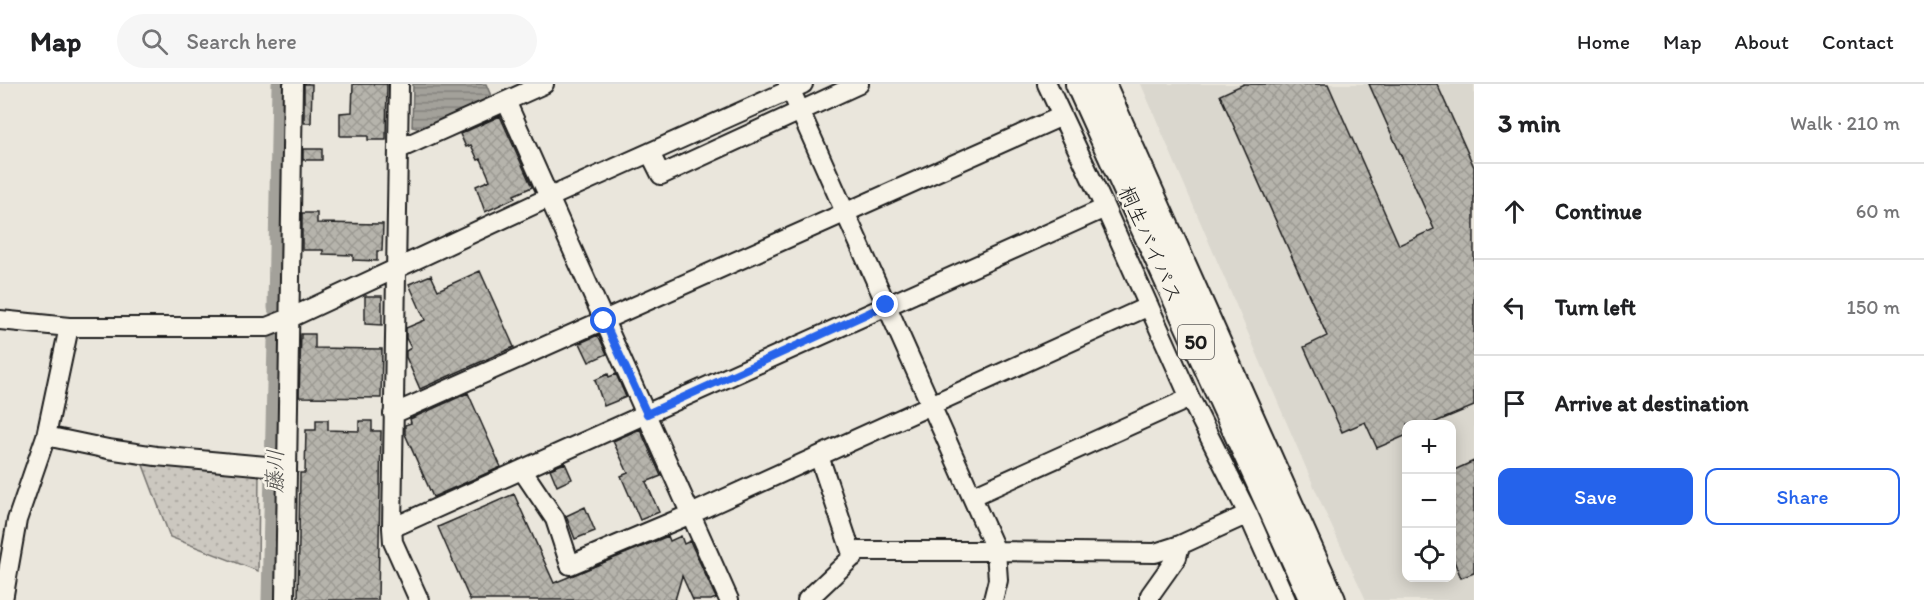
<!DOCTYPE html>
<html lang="en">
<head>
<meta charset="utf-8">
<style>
  body { margin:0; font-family:Itim,"Klee One",sans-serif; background:#f6f6f6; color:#202124 }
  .controls { position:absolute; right:18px; bottom:18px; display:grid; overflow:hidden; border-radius:12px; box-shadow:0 3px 15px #0003 }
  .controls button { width:54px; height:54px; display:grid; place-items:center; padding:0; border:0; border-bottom:2px solid #e0e0e0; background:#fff; color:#202124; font:30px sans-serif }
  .stop { position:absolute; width:18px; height:18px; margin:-14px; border:4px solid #2563eb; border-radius:50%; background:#fff }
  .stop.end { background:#2563eb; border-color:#fff; box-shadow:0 2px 6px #0008 }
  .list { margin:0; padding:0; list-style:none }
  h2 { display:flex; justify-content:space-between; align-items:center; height:78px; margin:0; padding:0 24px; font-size:26px }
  h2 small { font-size:20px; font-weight:400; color:#757577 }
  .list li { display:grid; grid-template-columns:39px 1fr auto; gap:18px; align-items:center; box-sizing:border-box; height:96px; padding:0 24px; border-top:2px solid #e0e0e0 }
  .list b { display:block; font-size:22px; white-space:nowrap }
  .list em { font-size:20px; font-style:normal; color:#757577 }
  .actions { display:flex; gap:12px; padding:18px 24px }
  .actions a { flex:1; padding:14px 0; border:2px solid #2563eb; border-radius:12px; text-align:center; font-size:21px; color:#2563eb }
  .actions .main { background:#2563eb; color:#fff }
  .icon { flex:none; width:33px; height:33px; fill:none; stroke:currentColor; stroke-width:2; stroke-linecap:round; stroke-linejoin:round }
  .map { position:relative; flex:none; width:1474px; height:516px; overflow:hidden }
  header { display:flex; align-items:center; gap:36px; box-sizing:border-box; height:84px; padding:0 30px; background:#fff; border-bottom:2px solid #e0e0e0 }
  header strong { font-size:28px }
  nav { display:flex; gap:33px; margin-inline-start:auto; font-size:21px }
  .search { width:420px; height:54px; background:#f6f6f6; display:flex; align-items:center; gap:15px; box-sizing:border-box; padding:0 21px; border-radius:33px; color:#757577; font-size:22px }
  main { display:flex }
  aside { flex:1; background:#fff }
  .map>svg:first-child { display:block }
  .built { fill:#dad7ce; fill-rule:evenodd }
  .park { fill:url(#park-dots); stroke:#74726e; stroke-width:1.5 }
  .water { fill:url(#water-rules); stroke:#6d6c68; stroke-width:1.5 }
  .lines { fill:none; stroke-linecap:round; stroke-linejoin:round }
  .river { stroke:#a3a19a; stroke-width:21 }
  .building { fill:url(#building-cross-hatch); stroke:#1c1c1c; stroke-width:1.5 }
  .minor-casing { stroke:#1c1c1c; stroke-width:22 }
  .highway-casing { stroke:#1c1c1c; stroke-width:30 }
  .minor { stroke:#f7f3e8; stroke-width:18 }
  .highway { stroke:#f7f3e8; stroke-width:26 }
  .route { stroke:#2563eb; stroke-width:8 }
  .labels { text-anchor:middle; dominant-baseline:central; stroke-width:5; stroke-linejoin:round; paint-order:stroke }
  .shield { fill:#f7f3e8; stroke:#5e5c59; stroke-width:1.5 }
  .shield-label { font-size:20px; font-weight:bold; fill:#1c1c1c }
  .street-label { font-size:21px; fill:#1c1c1c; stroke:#f7f3e8 }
  .water-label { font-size:22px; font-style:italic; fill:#52514e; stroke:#f7f3e8 }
</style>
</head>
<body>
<header>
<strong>Map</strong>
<div class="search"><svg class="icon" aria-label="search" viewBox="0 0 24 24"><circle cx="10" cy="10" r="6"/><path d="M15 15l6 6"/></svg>Search here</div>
<nav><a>Home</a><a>Map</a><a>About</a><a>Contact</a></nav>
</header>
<main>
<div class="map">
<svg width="1474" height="516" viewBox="0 0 1474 516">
  <defs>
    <pattern id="park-dots" width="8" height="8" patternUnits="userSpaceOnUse" patternTransform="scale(1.5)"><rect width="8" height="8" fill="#ccc8c0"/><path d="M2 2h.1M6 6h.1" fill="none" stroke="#afaba4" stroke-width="1.8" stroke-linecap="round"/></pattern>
    <pattern id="water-rules" width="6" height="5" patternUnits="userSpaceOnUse" patternTransform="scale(1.5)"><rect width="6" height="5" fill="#a3a19a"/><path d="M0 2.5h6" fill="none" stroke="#84827d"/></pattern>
    <pattern id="building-cross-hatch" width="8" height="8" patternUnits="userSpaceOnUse" patternTransform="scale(1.5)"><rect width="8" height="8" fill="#b6b4ac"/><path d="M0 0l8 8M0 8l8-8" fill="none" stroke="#9c9a93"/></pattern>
  </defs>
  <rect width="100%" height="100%" fill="#eae6dc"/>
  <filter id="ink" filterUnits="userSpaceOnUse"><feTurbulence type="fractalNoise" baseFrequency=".0167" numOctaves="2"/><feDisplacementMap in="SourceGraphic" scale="12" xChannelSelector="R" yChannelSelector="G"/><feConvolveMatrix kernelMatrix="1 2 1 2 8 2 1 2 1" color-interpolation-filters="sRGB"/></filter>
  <g filter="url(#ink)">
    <path class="built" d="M 1141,0 L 1474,0 L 1474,516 L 1366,516 L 1325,428 ZM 1406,340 L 1452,340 L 1452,494 L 1406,494 Z"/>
    <path class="park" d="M 140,373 L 259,385 L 258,487 L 170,453 Z"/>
    <path class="water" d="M 413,0 L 486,0 L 492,14 L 421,45 L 412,43 Z"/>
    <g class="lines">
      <path class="river" d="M 278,224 L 282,0
        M 272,516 L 278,257"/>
    </g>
    <path class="building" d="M 304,0 L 312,0 L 311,39 L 304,39 Z
      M 353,0 L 387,0 L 386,56 L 368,56 L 368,52 L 340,52 L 340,29 L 352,28 Z
      M 1244,0 L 1328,0 L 1399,161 L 1434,145 L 1369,0 L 1437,0 L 1474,83 L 1474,322 L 1431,340 L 1407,340 L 1407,351 L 1377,364 L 1365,338 L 1342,348 L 1304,263 L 1327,252 L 1220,11 Z
      M 500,32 L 532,103 L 514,111 L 515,114 L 485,128 L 476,102 L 490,96 L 481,75 L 478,76 L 471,61 L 466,63 L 460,50 Z
      M 303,65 L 322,65 L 322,76 L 303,76 Z
      M 302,129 L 317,129 L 317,139 L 383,140 L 382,167 L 377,167 L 377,177 L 353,176 L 353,171 L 323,170 L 323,166 L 302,166 Z
      M 480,187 L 514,263 L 420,305 L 406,273 L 406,267 L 411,264 L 406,254 L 406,244 L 425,236 L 409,200 L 431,191 L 438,206 Z
      M 365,212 L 382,212 L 382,241 L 365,240 Z
      M 301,250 L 315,250 L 315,264 L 382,265 L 381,314 L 299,313 Z
      M 598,251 L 607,270 L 589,278 L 580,259 Z
      M 608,290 L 609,293 L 616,290 L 626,313 L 604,322 L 595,296 Z
      M 468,309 L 501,383 L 433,413 L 405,350 L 405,341 L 411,339 L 410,335 Z
      M 316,336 L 328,336 L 328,346 L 359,347 L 359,337 L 372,337 L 372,347 L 381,347 L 378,516 L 298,516 L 300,389 L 305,389 L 306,346 L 316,346 Z
      M 640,345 L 661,392 L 646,398 L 659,428 L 640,436 L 621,392 L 628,389 L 613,357 Z
      M 1474,377 L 1474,489 L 1461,494 L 1452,472 L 1452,387 Z
      M 565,379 L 572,395 L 557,402 L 550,385 Z
      M 514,410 L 554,499 L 668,452 L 670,457 L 681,452 L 684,460 L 690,457 L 716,514 L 711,516 L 693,516 L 682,492 L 675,516 L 470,516 L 438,443 Z
      M 585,423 L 595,447 L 575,455 L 566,432 Z"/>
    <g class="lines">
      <g class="minor-casing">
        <path id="minor" d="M 399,0 L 392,444 L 393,458 L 419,516
          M 788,0 L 996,467 L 998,496 L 993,516
          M 1047,0 L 1105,124 L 1190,314 L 1248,430 L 1286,516
          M 506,17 L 729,516
          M 399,65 L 544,0
          M 650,69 L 661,91 L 859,0
          M 0,236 L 69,243 L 267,243 L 290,234 L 548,114 L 803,0
          M 393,330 L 1062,32
          M 46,352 L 108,365 L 156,372 L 266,382
          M 819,372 L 853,473
          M 522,386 L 555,435 L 570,481 L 691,430 L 1149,222
          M 973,412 L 1190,314
          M 392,444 L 1105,124
          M 3,516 L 17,436 L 46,352 L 69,243
          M 285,516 L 293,0
          M 807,516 L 859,467 L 996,467 L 1155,469 L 1180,461 L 1248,430
          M 1150,516 L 1150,511 L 1177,473 L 1180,461"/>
      </g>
      <g class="highway-casing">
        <path id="highway" d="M 1079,0 L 1313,516
          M 1102,0 L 1332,516"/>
      </g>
      <use href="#minor" class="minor"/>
      <use href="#highway" class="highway"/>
    </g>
  </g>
  <g class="lines" filter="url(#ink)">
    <path class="route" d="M 604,237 L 647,330 L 886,221"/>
  </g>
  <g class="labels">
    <rect class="shield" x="1178" y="241" width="36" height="34" rx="4.5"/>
    <g class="shield-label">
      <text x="1196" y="258">50</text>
    </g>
    <g class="street-label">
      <text transform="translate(1151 160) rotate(66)">桐生バイパス</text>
    </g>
    <g class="water-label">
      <text transform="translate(275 387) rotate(-89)">藤川</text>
    </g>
  </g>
</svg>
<div class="controls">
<button>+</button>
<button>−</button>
<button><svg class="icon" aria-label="locate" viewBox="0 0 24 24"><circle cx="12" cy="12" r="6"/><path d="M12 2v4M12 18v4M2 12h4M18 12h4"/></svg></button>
</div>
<div class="stop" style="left:604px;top:237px"></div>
<div class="stop end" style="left:886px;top:221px"></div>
</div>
<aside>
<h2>3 min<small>Walk · 210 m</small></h2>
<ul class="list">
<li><svg class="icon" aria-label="ahead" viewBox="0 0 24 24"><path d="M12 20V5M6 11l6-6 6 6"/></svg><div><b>Continue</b></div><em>60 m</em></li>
<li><svg class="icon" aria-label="left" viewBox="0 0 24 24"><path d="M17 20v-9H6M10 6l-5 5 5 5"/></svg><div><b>Turn left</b></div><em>150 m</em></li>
<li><svg class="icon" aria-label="arrive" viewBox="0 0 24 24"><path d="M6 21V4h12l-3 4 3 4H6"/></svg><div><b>Arrive at destination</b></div></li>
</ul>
<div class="actions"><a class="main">Save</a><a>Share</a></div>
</aside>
</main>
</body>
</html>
